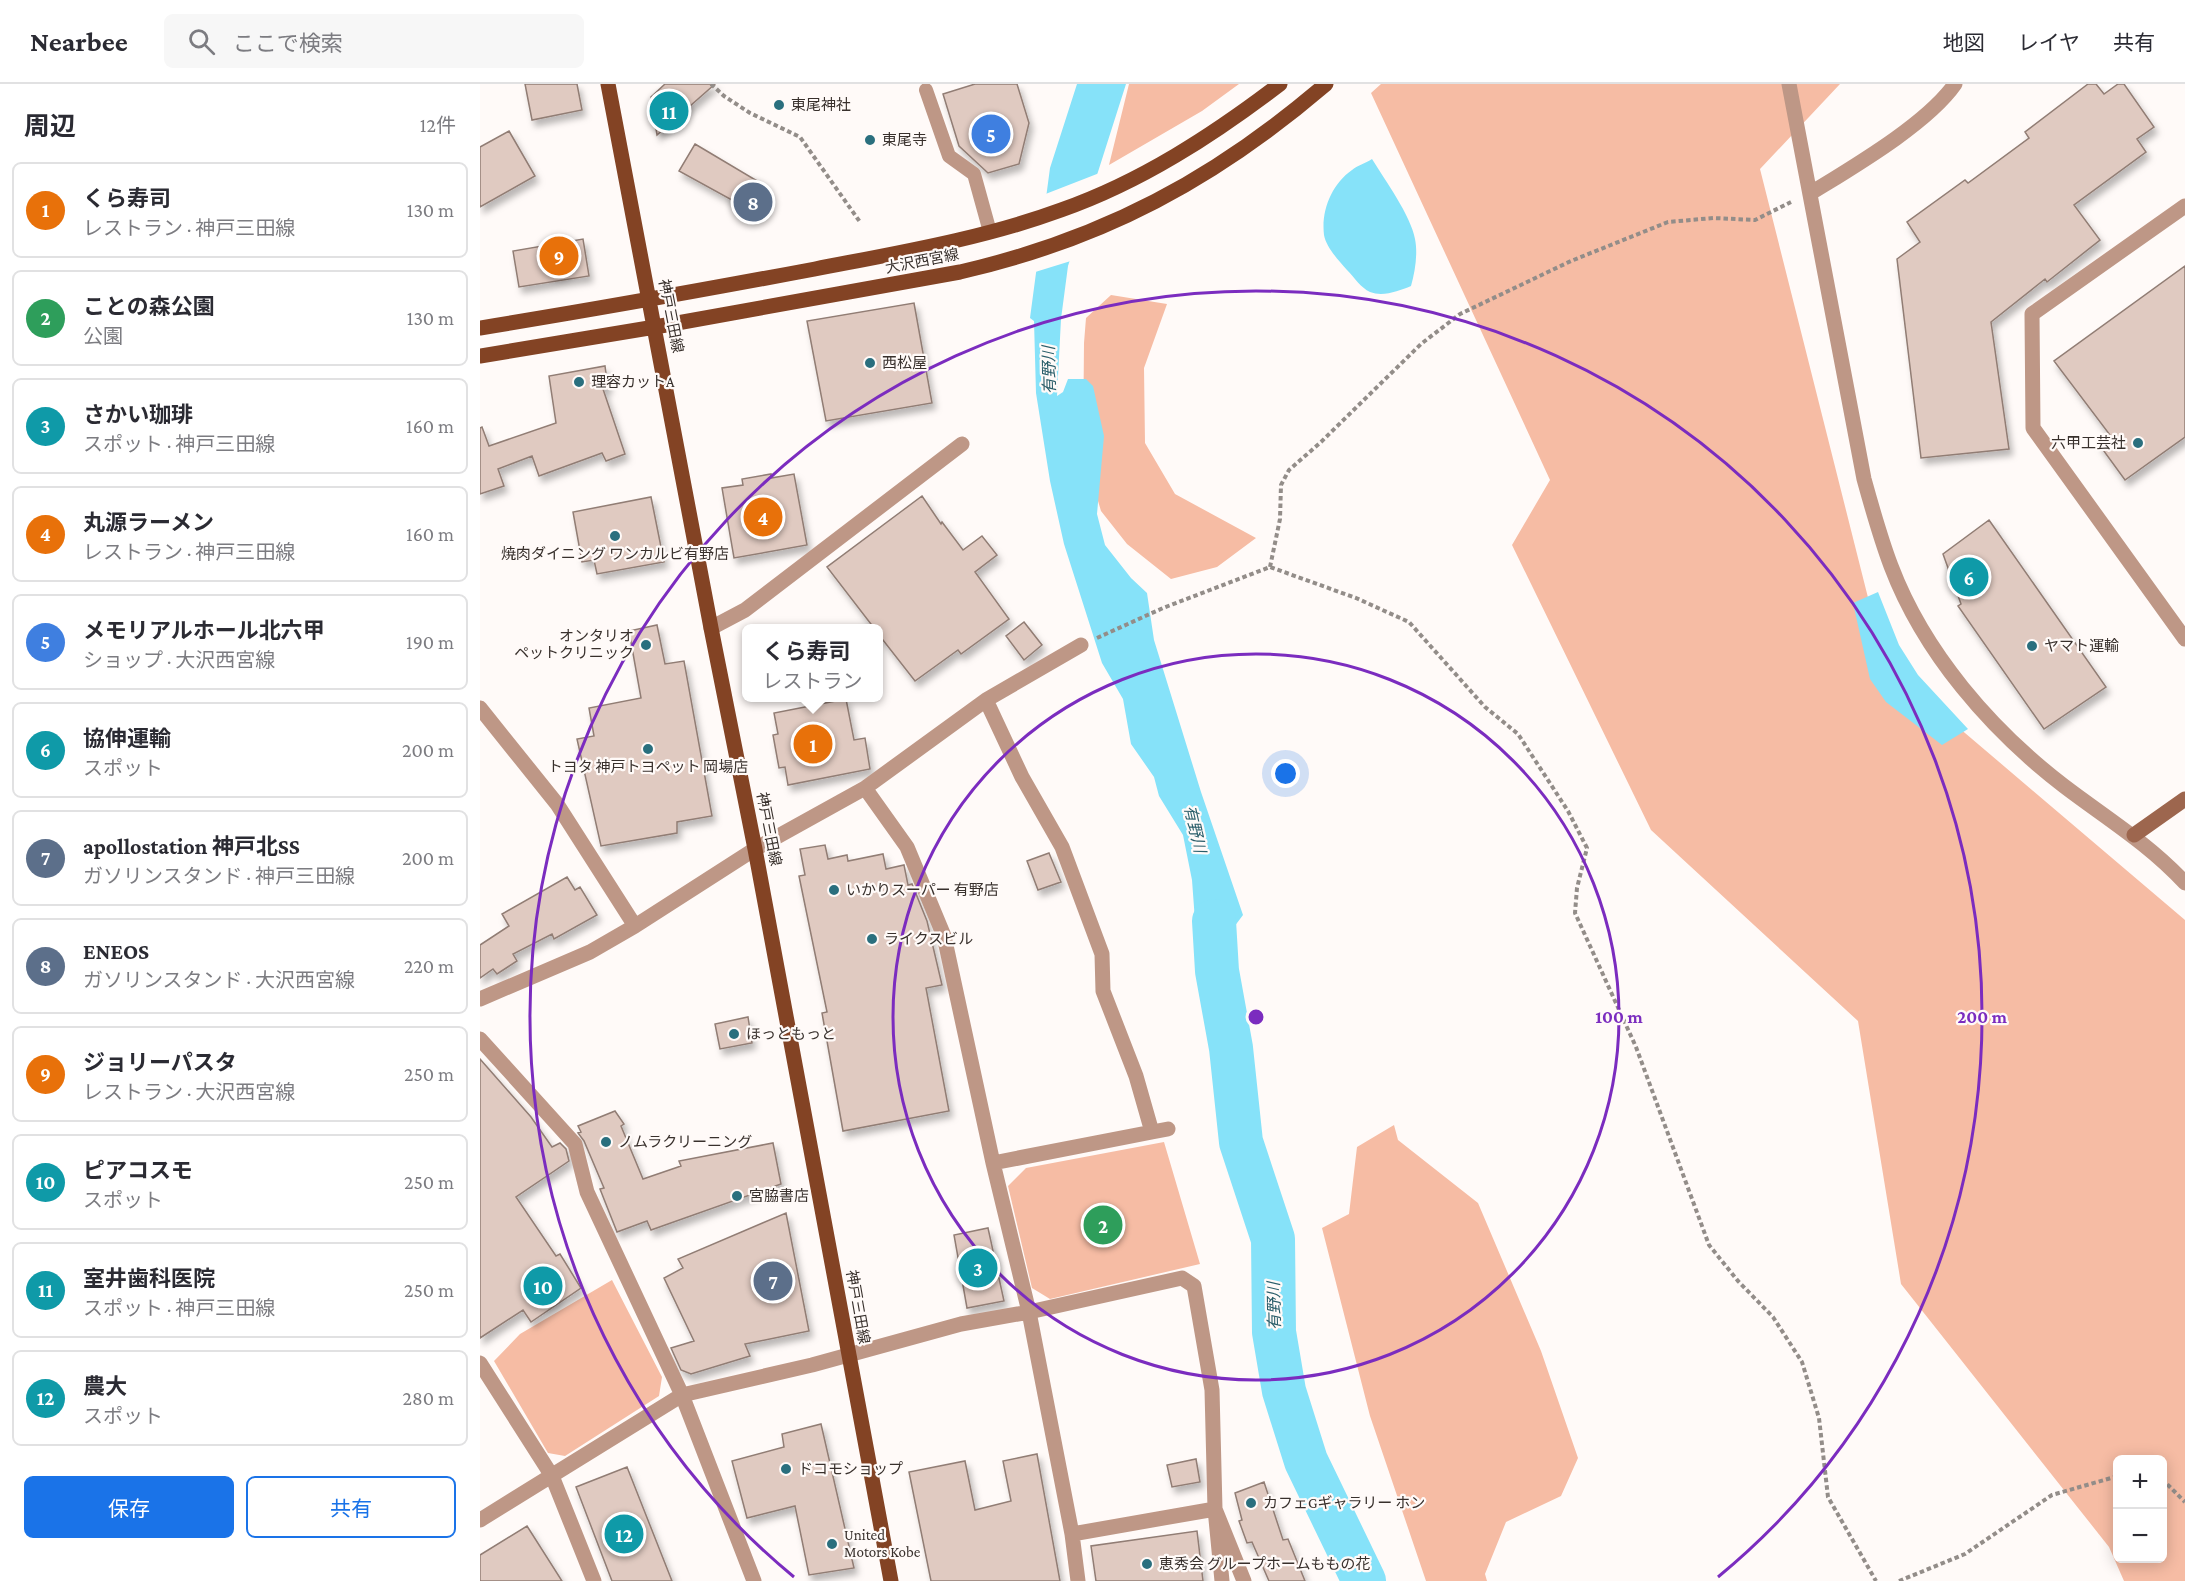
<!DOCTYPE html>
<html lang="ja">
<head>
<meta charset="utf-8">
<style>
  body { margin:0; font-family:"Crimson Pro","Noto Sans JP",serif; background:#f7f7f7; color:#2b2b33 }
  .controls { position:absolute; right:18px; bottom:18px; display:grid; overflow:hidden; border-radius:9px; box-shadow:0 3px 15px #0003 }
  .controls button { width:54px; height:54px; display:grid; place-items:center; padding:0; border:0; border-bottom:2px solid #e1e1e2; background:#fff; color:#2b2b33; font:30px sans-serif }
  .you { position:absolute; left:806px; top:690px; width:21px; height:21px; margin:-15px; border:4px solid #fff; border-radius:50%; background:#1a73e8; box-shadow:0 0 0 9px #1a73e833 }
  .badge { display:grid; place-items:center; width:39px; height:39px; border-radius:50%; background:#1a73e8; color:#fff; font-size:20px; font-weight:700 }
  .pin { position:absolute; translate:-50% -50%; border:3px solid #fff; box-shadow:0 2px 6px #0006 }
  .popup { position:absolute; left:262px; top:540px; width:141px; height:78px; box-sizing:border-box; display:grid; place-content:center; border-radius:9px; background:#fff; filter:drop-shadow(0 2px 4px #0005); font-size:20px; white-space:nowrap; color:#7c7c81 }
  .popup b { font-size:22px; color:#2b2b33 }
  .popup::after { content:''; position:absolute; left:50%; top:100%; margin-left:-12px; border:12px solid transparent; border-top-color:#fff }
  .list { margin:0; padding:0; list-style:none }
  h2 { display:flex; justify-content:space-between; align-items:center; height:78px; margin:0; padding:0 24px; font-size:26px }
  h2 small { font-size:20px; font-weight:400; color:#7c7c81 }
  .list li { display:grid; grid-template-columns:39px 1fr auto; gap:18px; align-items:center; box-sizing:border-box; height:96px; margin:0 12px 12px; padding:0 12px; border:2px solid #e1e1e2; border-radius:9px }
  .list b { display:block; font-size:22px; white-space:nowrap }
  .list p { margin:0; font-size:20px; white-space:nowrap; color:#7c7c81 }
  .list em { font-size:20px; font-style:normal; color:#7c7c81 }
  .actions { display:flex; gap:12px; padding:18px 24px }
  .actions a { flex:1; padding:14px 0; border:2px solid #1a73e8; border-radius:9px; text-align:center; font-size:21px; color:#1a73e8 }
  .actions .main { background:#1a73e8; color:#fff }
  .icon { flex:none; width:33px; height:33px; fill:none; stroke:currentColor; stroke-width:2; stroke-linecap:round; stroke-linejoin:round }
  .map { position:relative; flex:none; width:1705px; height:1497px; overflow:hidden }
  header { display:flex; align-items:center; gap:36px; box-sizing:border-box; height:84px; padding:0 30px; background:#fff; border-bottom:2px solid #e1e1e2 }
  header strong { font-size:28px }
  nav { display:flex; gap:33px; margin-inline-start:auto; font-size:21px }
  .search { width:420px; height:54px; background:#f7f7f7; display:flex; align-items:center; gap:15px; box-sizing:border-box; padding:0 21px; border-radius:9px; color:#7c7c81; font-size:22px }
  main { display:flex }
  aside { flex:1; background:#fff }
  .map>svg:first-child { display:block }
  .green { fill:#f6bca4; fill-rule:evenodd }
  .water { fill:#86e2f9 }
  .pier { fill:#fffaf8 }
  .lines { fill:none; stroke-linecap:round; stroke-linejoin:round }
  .river { stroke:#86e2f9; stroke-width:44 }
  .building { fill:#e0cac1; stroke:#917d74; stroke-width:1.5; filter:url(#shadow) }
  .path { stroke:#938d89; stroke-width:4; stroke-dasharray:4.5 3; stroke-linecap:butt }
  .lane { stroke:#be9786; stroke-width:14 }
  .street { stroke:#be9786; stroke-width:15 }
  .secondary { stroke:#9d664e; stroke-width:15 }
  .primary { stroke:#834324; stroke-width:15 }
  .ring { fill:none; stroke:#7b2cbf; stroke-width:3 }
  .poi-dot { fill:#2a6f7e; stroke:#fffaf8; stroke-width:2 }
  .labels { text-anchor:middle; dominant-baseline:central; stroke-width:4.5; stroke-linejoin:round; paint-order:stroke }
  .poi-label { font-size:15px; fill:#38302c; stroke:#fffaf8; text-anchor:start }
  .street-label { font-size:15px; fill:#38302c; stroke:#fffaf8 }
  .water-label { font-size:16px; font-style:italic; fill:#295d69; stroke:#fffaf8 }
  .centre { fill:#7b2cbf; stroke:#fffaf8; stroke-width:3 }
  .ring-label { font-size:18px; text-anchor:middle; font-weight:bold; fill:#7b2cbf; stroke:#fffaf8; stroke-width:4.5; stroke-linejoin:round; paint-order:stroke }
</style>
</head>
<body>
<header>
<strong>Nearbee</strong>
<div class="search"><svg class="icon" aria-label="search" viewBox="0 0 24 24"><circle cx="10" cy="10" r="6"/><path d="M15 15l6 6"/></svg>ここで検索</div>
<nav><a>地図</a><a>レイヤ</a><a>共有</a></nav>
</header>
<main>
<aside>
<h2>周辺<small>12件</small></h2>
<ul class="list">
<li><span class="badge" style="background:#e8710a">1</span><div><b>くら寿司</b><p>レストラン · 神戸三田線</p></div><em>130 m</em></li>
<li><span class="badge" style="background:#2e9e5b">2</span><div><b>ことの森公園</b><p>公園</p></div><em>130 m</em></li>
<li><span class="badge" style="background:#0f9aa8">3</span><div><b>さかい珈琲</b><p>スポット · 神戸三田線</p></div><em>160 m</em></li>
<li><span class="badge" style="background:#e8710a">4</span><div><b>丸源ラーメン</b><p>レストラン · 神戸三田線</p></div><em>160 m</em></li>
<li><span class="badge" style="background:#3f7fe0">5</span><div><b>メモリアルホール北六甲</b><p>ショップ · 大沢西宮線</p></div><em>190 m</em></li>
<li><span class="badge" style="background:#0f9aa8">6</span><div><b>協伸運輸</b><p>スポット</p></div><em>200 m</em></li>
<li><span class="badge" style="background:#5c6f8a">7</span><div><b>apollostation 神戸北SS</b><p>ガソリンスタンド · 神戸三田線</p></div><em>200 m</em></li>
<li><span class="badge" style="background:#5c6f8a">8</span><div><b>ENEOS</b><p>ガソリンスタンド · 大沢西宮線</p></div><em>220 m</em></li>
<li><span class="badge" style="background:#e8710a">9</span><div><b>ジョリーパスタ</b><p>レストラン · 大沢西宮線</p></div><em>250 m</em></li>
<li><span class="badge" style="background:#0f9aa8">10</span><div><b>ピアコスモ</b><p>スポット</p></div><em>250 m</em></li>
<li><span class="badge" style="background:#0f9aa8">11</span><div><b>室井歯科医院</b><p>スポット · 神戸三田線</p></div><em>250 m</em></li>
<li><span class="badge" style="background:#0f9aa8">12</span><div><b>農大</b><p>スポット</p></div><em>280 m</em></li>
</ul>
<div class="actions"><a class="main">保存</a><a>共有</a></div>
</aside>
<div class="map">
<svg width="1705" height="1497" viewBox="0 0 1705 1497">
  <defs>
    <filter id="shadow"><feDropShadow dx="3.5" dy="6" stdDeviation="3" flood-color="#0004"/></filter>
  </defs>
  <rect width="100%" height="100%" fill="#fffaf8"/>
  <path class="green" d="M 649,0 L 759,0 L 722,27 L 629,81 Z
    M 901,0 L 1360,0 L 1280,85 L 1405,581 L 1705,836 L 1705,1497 L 1644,1497 L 1629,1463 L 1421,1200 L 1378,937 L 1171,746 L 1032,461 L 1070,396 L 891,9 ZM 1638,1376 L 1682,1376 L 1682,1474 L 1638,1474 Z
    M 631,211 L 687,220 L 664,284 L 665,359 L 695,410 L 776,454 L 737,483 L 691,495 L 647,460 L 621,427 L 603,366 L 604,259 L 606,234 Z
    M 914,1041 L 918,1056 L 998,1119 L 1061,1267 L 1098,1374 L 1081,1412 L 1026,1438 L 1005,1490 L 1007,1497 L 946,1497 L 890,1332 L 842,1144 L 869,1130 L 877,1063 Z
    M 684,1058 L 720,1180 L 570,1215 L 552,1204 L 528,1102 L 546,1084 Z
    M 132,1196 L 182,1293 L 179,1312 L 85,1372 L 68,1369 L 14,1277 L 40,1250 Z"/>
  <path class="water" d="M 597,0 L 646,0 L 588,182 L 581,235 L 577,312 L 583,308 L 588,295 L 606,295 L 613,302 L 624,352 L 617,430 L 625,461 L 651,494 L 667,509 L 674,556 L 721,708 L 763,831 L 754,843 L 753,862 L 755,893 L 725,898 L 715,868 L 717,864 L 712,796 L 703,751 L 679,712 L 674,693 L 651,660 L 643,615 L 622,579 L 584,460 L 570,397 L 556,309 L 554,237 L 550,234 L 570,84 Z
    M 892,75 C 905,96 931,132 935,155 C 938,170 935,188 931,202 C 919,207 903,213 890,208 C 881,204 874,193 867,186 C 859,177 846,163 844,151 C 841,126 852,100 872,86 C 878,81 886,79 892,75 Z
    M 1398,508 L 1419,561 L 1438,591 L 1488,645 L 1462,661 L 1406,618 L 1390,595 L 1373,519 Z"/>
  <path class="pier" d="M 622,88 L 594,176 L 552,189 L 563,111 Z"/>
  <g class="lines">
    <path class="river" d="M 734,837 L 737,887 L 751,964 L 761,1058 L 793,1155 L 794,1248 L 804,1307 L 826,1377 L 884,1497"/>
  </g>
  <path class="building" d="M 45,0 L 97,0 L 102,26 L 52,36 Z
    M 185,0 L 235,0 L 177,51 L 171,13 Z
    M 495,0 L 537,0 L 549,39 L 539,80 L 508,89 L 479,62 L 463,10 Z
    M 1608,0 L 1616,0 L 1624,10 L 1638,0 L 1644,0 L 1674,43 L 1657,55 L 1666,68 L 1594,121 L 1620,156 L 1567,198 L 1565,195 L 1511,238 L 1529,365 L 1441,374 L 1417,175 L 1440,158 L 1427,138 L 1485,96 L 1488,99 L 1549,54 L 1545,48 Z
    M 29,47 L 55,92 L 0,123 L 0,63 Z
    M 215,60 L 284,101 L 270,126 L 199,87 Z
    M 103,155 L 109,192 L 39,203 L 33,167 Z
    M 1705,182 L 1705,353 L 1645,396 L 1618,359 L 1630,351 L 1574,277 Z
    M 434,219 L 452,319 L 346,337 L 327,237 Z
    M 125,282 L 128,304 L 123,305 L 145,370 L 126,377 L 122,369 L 59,392 L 52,372 L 18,385 L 24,402 L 0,410 L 0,344 L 2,343 L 9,362 L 76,339 L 69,292 Z
    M 291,390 L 291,394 L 314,390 L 327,461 L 254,474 L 242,404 L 263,401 L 262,395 Z
    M 442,412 L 461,440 L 462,438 L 483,466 L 502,452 L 517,471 L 495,488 L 529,535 L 481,570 L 478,566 L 435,597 L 399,551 L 399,544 L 394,544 L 347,483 Z
    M 171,413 L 184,478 L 117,490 L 114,476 L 102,478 L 93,428 Z
    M 1509,436 L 1626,603 L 1564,645 L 1478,522 L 1481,520 L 1463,470 Z
    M 544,538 L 562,561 L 544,576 L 526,552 Z
    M 177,541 L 185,580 L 204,577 L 232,732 L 197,738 L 197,749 L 121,762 L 97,655 L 114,652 L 109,624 L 161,614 L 149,547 Z
    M 366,615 L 374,656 L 385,654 L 390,685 L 308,701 L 305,683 L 299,684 L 293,651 L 298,650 L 294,629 Z
    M 345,761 L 348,775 L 367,771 L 368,777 L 403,770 L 406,785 L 424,781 L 428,801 L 432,800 L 447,837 L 462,901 L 446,904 L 469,1027 L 363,1047 L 342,929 L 347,928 L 319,792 L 325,791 L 320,765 Z
    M 569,769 L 581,798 L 558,806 L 547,777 Z
    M 87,793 L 95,806 L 100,803 L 117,831 L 74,855 L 72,850 L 33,870 L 37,877 L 17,890 L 13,885 L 0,894 L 0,861 L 29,842 L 22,830 Z
    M 268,933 L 272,959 L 240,965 L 235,940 Z
    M 0,975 L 51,1033 L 72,1063 L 80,1059 L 86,1065 L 89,1077 L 36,1113 L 76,1172 L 80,1170 L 101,1204 L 51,1238 L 43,1226 L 0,1254 Z
    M 135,1027 L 144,1040 L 141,1042 L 163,1095 L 201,1082 L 199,1077 L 293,1059 L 301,1100 L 171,1146 L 167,1137 L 137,1148 L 120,1105 L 124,1104 L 104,1057 L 98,1049 L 101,1048 L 98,1042 Z
    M 306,1129 L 329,1247 L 265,1260 L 270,1272 L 211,1290 L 201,1286 L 191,1264 L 214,1257 L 184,1194 L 203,1184 L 198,1175 Z
    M 508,1144 L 524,1217 L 487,1224 L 474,1151 Z
    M 341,1340 L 374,1484 L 329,1491 L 315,1422 L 267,1434 L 252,1377 L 304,1363 L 302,1350 Z
    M 557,1370 L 580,1497 L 451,1497 L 429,1388 L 485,1377 L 495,1426 L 531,1417 L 523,1377 Z
    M 716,1375 L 720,1398 L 692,1403 L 687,1381 Z
    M 147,1383 L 192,1497 L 132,1497 L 96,1403 Z
    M 784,1398 L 803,1456 L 808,1455 L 825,1497 L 789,1497 L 772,1458 L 767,1459 L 759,1437 L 762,1436 L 755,1409 Z
    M 47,1442 L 82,1497 L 0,1497 L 0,1471 Z
    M 717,1447 L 723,1497 L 616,1497 L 611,1462 Z"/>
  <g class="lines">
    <path class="path" d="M 231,0 L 244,12 L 270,29 L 320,53 L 380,138
      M 790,483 L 800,435 L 801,401 L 809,386 L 841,358 L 941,260 L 980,230 L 1091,177 L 1188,138 L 1233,134 L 1275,136 L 1311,118
      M 617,554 L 683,524 L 790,483 L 876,514 L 929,538 L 1005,623 L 1038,650 L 1088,727 L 1107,764 L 1097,804 L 1095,829 L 1156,963 L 1229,1161 L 1258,1197 L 1293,1233 L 1322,1278 L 1339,1334 L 1348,1413 L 1396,1497
      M 1682,1395 L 1705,1418
      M 1419,1497 L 1485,1470 L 1572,1411 L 1638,1392"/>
    <path class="lane" d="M 446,6 L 469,72 L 494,90 L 510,148"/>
    <path class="street" d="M 1309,0 L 1384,395 C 1392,424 1400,453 1411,482 C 1444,569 1511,646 1584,702 C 1626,734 1669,760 1705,799
      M 1331,109 C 1373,83 1447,40 1475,0
      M 1705,122 L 1552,230 L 1553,344 L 1705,555
      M 231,544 L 265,526 L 482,360
      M 506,616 L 542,693 L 582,763 L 622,870 L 623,907 L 656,992 L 672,1048 L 513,1079
      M 0,624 L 77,720 L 155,842
      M 385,704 L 427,763 L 464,852 L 513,1079 L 549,1228 L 592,1450 L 598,1497
      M 0,915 L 110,868 L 155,842 L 275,765 L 385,704 L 506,616 L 601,561
      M 0,955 L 95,1060 L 107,1108 L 202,1311 L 274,1497
      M 672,1048 L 688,1045
      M 0,1279 L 72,1392 L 114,1497
      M 0,1436 L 202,1311 L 332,1281 L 481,1240 L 549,1228 L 702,1194 L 714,1202 L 732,1306 L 735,1425 L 742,1497
      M 592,1450 L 735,1425 L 764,1497"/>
    <path class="secondary" d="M 1654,751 L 1705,715"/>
    <path class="primary" d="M 128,0 L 231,544 L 275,765 L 411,1497
      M 0,244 C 112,226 223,206 335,185 C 417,169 502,155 581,126 C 661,98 733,51 800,0
      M 0,272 L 175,243 L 480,188 C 624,155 735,95 846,0"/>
  </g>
  <g class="ring">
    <circle cx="776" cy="933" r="363"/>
    <path d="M314 1493A726 726 0 1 1 1238 1493"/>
  </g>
  <g class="poi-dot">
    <circle cx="299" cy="21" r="6"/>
    <circle cx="390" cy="56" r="6"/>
    <circle cx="390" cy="279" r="6"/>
    <circle cx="99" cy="298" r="6"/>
    <circle cx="1658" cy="359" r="6"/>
    <circle cx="135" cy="452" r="6"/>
    <circle cx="166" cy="561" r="6"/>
    <circle cx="1552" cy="562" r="6"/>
    <circle cx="168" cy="665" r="6"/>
    <circle cx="354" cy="806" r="6"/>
    <circle cx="392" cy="855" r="6"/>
    <circle cx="254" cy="950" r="6"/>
    <circle cx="126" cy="1058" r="6"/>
    <circle cx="257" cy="1112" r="6"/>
    <circle cx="306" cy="1385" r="6"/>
    <circle cx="771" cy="1419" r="6"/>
    <circle cx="352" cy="1460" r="6"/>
    <circle cx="667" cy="1480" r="6"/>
  </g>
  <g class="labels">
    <g class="poi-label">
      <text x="311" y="21">東尾神社</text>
      <text x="402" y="56">東尾寺</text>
      <text x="402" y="279">西松屋</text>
      <text x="111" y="298">理容カットA</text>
      <text x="1646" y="359" text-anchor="end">六甲工芸社</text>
      <text x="135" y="470" text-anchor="middle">焼肉ダイニング ワンカルビ有野店</text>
      <text x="154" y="552" text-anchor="end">オンタリオ<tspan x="154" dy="17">ペットクリニック</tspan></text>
      <text x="1564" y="562">ヤマト運輸</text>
      <text x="168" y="683" text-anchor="middle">トヨタ 神戸トヨペット 岡場店</text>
      <text x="366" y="806">いかりスーパー 有野店</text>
      <text x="404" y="855">ライクスビル</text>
      <text x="266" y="950">ほっともっと</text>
      <text x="138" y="1058">ノムラクリーニング</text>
      <text x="269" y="1112">宮脇書店</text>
      <text x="318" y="1385">ドコモショップ</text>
      <text x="783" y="1419">カフェGギャラリー ホン</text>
      <text x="364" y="1451">United<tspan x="364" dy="17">Motors Kobe</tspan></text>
      <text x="679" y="1480">恵秀会 グループホームももの花</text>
    </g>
    <g class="street-label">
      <text transform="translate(442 177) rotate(-11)">大沢西宮線</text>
      <text transform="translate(191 232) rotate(79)">神戸三田線</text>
      <text transform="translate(289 745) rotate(79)">神戸三田線</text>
      <text transform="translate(378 1223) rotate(80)">神戸三田線</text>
    </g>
    <g class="water-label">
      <text transform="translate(569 286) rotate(-91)">有野川</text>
      <text transform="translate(715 745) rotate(77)">有野川</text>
      <text transform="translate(794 1222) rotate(-91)">有野川</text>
    </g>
  </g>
  <circle cx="776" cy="933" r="9" class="centre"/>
  <g class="ring-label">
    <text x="1139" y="939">100 m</text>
    <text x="1502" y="939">200 m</text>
  </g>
</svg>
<div class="controls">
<button>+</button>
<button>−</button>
</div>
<div class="you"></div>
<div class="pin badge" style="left:333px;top:660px;background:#e8710a">1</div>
<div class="popup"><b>くら寿司</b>レストラン</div>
<div class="pin badge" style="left:623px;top:1141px;background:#2e9e5b">2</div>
<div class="pin badge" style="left:498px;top:1184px;background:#0f9aa8">3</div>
<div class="pin badge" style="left:283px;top:433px;background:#e8710a">4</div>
<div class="pin badge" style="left:511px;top:50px;background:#3f7fe0">5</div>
<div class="pin badge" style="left:1489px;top:493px;background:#0f9aa8">6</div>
<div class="pin badge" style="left:293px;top:1197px;background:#5c6f8a">7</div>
<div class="pin badge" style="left:273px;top:118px;background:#5c6f8a">8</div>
<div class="pin badge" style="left:79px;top:172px;background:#e8710a">9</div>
<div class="pin badge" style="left:63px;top:1202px;background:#0f9aa8">10</div>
<div class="pin badge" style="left:189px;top:27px;background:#0f9aa8">11</div>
<div class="pin badge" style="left:144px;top:1450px;background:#0f9aa8">12</div>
</div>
</main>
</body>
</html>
